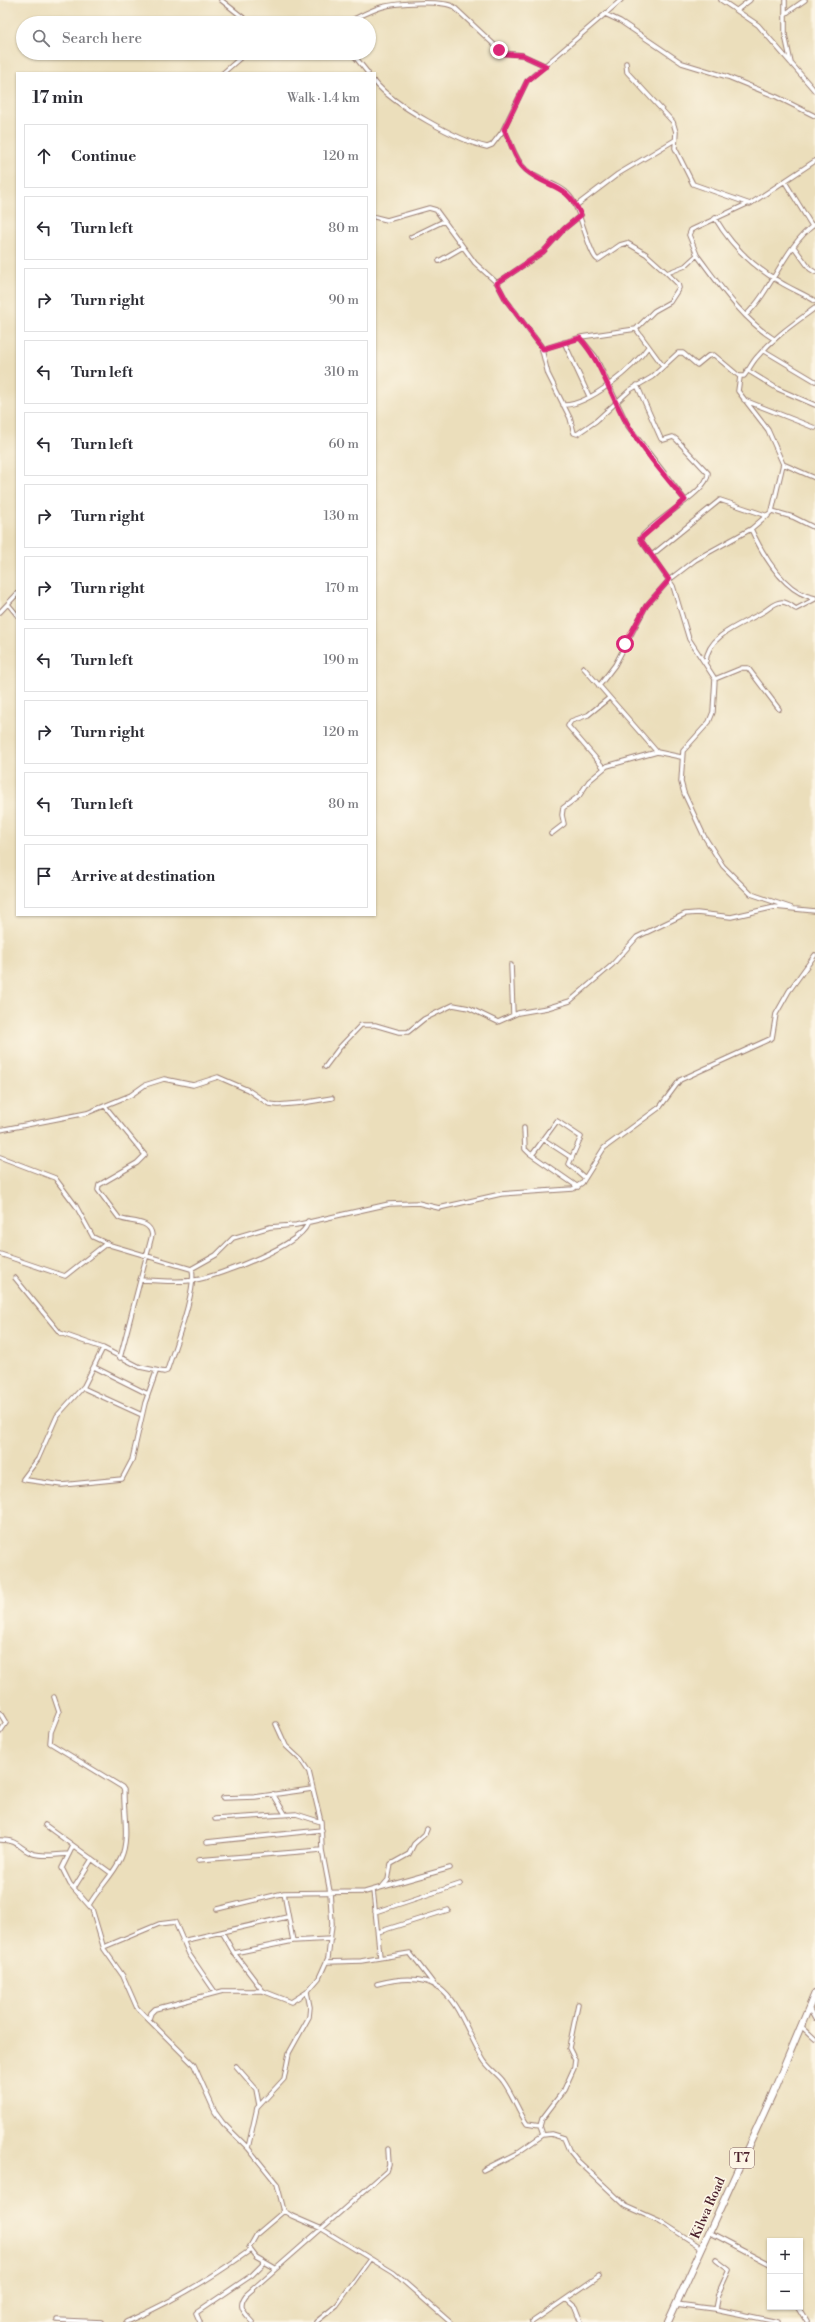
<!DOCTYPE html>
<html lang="en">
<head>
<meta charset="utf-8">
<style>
  body { margin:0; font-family:"Libre Bodoni",serif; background:#f7f7f7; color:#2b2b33 }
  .controls { position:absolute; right:12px; bottom:12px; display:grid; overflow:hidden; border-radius:0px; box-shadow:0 1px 3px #0004 }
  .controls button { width:36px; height:36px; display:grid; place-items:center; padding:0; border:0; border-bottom:1px solid #e1e1e2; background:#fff; color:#2b2b33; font:20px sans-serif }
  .stop { position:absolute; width:12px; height:12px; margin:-9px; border:3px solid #db2777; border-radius:50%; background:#fff }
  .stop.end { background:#db2777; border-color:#fff; box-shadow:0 1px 4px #0008 }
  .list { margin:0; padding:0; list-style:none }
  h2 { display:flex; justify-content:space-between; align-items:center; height:52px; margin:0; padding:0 16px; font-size:17px }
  h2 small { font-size:13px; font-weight:400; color:#7c7c81 }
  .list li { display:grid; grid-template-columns:26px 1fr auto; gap:12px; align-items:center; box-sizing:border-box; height:64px; margin:0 8px 8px; padding:0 8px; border:1px solid #e1e1e2; border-radius:0px }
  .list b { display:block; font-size:15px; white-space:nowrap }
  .list em { font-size:13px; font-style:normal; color:#7c7c81 }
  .icon { flex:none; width:22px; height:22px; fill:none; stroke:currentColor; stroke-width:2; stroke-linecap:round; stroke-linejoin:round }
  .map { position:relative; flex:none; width:815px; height:2322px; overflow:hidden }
  .search { position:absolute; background:#fff; box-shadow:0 1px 3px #0004; left:16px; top:16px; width:360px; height:44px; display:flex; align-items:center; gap:10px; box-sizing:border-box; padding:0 14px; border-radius:22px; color:#7c7c81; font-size:15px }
  .panel { position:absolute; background:#fff; box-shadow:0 1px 3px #0004; left:16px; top:72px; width:360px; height:844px; border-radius:0px }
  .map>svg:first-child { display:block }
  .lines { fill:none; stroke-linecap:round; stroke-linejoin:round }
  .street-casing { stroke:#9a7e73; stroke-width:5.5 }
  .highway-casing { stroke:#9a7e73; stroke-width:8 }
  .street { stroke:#fff; stroke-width:3.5 }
  .highway { stroke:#fff; stroke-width:6 }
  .route { stroke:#db2777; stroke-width:5 }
  .labels { text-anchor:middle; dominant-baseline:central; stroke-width:3.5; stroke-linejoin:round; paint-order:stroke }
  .shield { fill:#fcf5e5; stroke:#7f5f63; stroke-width:1 }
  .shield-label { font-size:12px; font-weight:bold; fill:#4a1f2b }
  .street-label { font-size:13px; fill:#4a1f2b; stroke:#fcf5e5 }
</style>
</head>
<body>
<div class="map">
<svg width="815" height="2322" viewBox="0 0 815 2322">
  <rect width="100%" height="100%" fill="#fcf5e5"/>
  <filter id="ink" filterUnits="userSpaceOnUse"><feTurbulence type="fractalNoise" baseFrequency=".025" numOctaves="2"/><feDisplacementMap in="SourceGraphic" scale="8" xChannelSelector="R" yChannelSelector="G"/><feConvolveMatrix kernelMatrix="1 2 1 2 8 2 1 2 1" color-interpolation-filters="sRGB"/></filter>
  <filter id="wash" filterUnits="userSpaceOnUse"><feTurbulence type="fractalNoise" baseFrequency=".012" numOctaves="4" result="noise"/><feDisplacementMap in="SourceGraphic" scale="16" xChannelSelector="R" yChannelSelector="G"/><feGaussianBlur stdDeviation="0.9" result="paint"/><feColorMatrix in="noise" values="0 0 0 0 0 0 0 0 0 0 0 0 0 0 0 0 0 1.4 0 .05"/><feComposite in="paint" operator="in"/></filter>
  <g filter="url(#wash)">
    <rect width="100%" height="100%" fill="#ebdebb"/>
  </g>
  <g filter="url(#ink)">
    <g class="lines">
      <g class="street-casing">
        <path id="street" d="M 221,0 L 250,23
          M 721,0 L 758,25 L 815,91
          M 785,0 L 785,35 L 791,63
          M 737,10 L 750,0
          M 605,14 L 621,0
          M 785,14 L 805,0
          M 345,23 C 357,18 369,11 382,7 C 396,3 443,0 454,7 L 503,53 L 522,55 L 546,66
          M 352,53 L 368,73
          M 626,63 L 627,72 L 673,122 L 676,132 L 675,148 L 693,184 L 750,204 L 815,161
          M 223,73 L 246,53
          M 375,82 C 393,105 459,141 487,147 L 492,145 L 502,132 L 527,81 L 605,14 L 620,21 L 682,63 L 728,77 L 777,97 L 815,116
          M 504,129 C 511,142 515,160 526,170 C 539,182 562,183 572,199 C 580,210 590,257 598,260 L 620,245 L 627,243 L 646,254 L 667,273 L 685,266 L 697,255 L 689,235 L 691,230 L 747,204
          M 785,182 L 812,226
          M 577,205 L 618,174 L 675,140
          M 375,217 L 387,220 L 429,208 L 436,210 L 475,263 L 497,283 L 506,300 L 541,346 L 548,374 L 570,418 L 574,433 L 577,434 L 596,421 L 630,390 L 652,377 L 678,353 L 683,353 L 697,365 L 708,356 L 714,355 L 739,376 L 744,376 C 749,370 752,362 758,356 C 775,336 795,323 815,308
          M 715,218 C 731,245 752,266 780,282 C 791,289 804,294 815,301
          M 411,237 L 444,221
          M 794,247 L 810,269 L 815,272
          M 697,255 C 719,284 742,319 774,339
          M 439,261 L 463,247
          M 497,283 L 543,252 L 564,229 L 581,215
          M 746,315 C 773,289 784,247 815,224
          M 636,329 L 663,366
          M 580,338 L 595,356 L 628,426 L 685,500
          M 564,342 L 589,396
          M 543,349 L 581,337 L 636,329 L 654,311 L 670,302 L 679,288 L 678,284 L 667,273
          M 763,350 L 815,381
          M 747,370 L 778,389 L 815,405
          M 637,385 L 661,439 L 663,440 L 673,437 L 676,439 L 708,473 C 709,492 651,521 640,539 L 673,586 L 689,639 L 715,679 L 713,712 L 709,722 L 683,751 L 681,782 L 684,793 L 704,836 L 723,866 L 751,894 L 792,908
          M 744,400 L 815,428
          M 563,405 C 589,406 634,367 648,347
          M 783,464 L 815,478
          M 772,511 L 793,517 L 815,528
          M 751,529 C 763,555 784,593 815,598
          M 652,555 L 720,500 L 768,516
          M 8,604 L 17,615
          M 0,612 L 17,594
          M 706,661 C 708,634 743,624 763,612 C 769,609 774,602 782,602 C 788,602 791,606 796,609 L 815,599
          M 583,667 L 657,752
          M 715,679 L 742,668 L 748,668 L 779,709
          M 599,686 L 615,665 L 646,606 L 669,580 L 695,560 L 751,529 L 772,511 L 783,464 L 768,430 L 738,391 L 740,377
          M 604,768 L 568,726 L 571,721 L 588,715 L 609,698
          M 551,834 L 564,824 L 562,815 L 563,808 L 579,796 L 589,781 L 607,766 L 657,752 L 681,757
          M 511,965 L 513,1014
          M 325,1067 L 340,1047 L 361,1025 L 375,1025 L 399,1032 L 408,1032 L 424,1019 L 453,1005 L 469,1008 L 498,1022 L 518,1013 L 547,1008 L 570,1001 L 612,965 L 637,937 L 685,914 L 697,913 L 731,917 L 775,907 L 815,911
          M 105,1106 L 145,1155 L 137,1163 L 99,1185 L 98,1190 L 119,1218 C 130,1223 150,1219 152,1235 L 120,1358
          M 524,1128 L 525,1149 L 529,1153 L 578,1187
          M 0,1130 L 87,1113 L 131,1095 L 145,1085 L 164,1079 L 193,1085 L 218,1077 L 248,1090 L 269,1104 L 278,1105 L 302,1103 L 332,1098
          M 543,1139 L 572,1158
          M 532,1155 L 557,1121 L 581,1137 L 569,1164 L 585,1178
          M 0,1157 L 55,1178 L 76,1206 L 93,1237 L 110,1245 L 191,1269 L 216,1255 L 233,1238 L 270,1227 L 296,1225 L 389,1204 L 418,1203 L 439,1208 L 501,1194 L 573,1189 L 582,1183 L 604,1148 L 660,1107 L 680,1080 L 772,1038 L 776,1014 L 789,991 L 815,955
          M 0,1254 L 65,1276 L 107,1243
          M 15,1278 L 60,1333 L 103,1348 L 140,1367 L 164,1372 L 167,1371 C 174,1348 197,1290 192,1269
          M 140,1280 C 158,1280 177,1283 195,1280 C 216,1277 308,1243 308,1221
          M 103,1348 L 84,1386 L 57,1416 L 38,1459 L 23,1479 L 26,1480 L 62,1485 L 122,1479 L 132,1460 L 145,1403 L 156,1372
          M 94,1367 L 148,1394
          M 83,1388 L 142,1415
          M 54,1697 L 59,1712 L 51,1732 L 50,1743 L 122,1787 L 124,1790 C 123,1812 130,1838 121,1858 C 114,1874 98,1889 89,1905
          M 0,1713 L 6,1723 L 0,1732
          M 273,1794 L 285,1814
          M 223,1798 L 255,1797 L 312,1789
          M 215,1819 L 296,1814 L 321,1822
          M 45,1825 L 111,1873
          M 0,1840 C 21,1840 19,1850 34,1854 C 45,1857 58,1854 69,1854
          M 207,1842 L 322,1830
          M 73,1846 L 62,1868 L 70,1884 L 92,1909 L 104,1949 L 123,1976 L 137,2008 L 194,2065 L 215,2112 L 223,2123 L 248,2148 L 277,2184 L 284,2211 L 292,2216 L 322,2229 L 394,2273 L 450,2322
          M 198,1860 L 322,1850
          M 382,1887 L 388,1880 L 391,1864 L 409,1854 L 414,1844 L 425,1834 L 427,1829
          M 74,1888 L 92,1859
          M 373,1890 L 380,1957
          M 284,1893 L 293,1941
          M 217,1909 L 284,1893 L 365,1892 L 450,1868
          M 375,1912 L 460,1884
          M 222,1932 L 234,1953 L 263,1991
          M 378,1932 L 448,1910
          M 182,1941 L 287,1917
          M 104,1947 L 159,1924 L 175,1922 L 189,1954 L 215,1992
          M 234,1953 L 293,1941 L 331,1939
          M 327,1962 L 361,1961 L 410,1953 L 436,1987
          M 377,1984 C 451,1964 454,2008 483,2059 C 488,2068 497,2073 503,2081 C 513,2095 518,2110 527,2124 L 540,2126
          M 809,2008 L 815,2019
          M 149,2019 L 151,2013 L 155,2009 L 223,1991 L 263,1991 L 291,2002 L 307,1992
          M 801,2026 L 815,2039
          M 236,2066 L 256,2089 L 259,2105
          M 543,2135 L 540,2126 L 542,2119 L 564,2090 L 574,2068 L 575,2060 L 569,2048 L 578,2004
          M 248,2148 L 257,2108 L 284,2079 L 289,2053 L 309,2017 L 310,2007 L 307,1992 L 319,1978 L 328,1958 L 332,1924 L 330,1892 L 322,1850 L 321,1822 L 309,1772 L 301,1760 L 286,1746 L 276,1724
          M 483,2170 L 517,2153 L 543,2135 L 551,2134 L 564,2138 L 569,2150 L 578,2161 L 626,2206 L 660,2221 L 702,2248
          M 709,2232 L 770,2264
          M 275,2268 L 256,2257 L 249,2248 L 257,2234 L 284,2211
          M 566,2299 L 575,2307 L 581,2322
          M 676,2304 L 715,2309 L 778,2322
          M 798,2307 L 807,2322
          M 715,2309 L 718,2294 L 729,2270 L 716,2260
          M 57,2320 L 102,2322
          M 126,2322 C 170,2303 210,2279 249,2251
          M 200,2322 L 196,2313 L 252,2275 L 264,2263
          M 253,2322 C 244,2312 237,2307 246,2295 L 387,2171 L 389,2165 L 388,2149
          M 316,2322 L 337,2305 L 370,2259
          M 532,2322 L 599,2276"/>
      </g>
      <g class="highway-casing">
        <path id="highway" d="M 668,2322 L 772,2095 L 815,1993"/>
      </g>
      <use href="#street" class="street"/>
      <use href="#highway" class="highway"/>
    </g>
  </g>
  <g class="lines" filter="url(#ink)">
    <path class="route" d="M 499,50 L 506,54 L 522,55 L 546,66 L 527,81 L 504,129 C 511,142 515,161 526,170 C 550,190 566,182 581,215 L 564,229 L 543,252 L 497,283 L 506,300 L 543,349 L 580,338 C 602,363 610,396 628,425 C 644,452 665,476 685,500 L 640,539 L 669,580 L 646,606 L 625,644"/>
  </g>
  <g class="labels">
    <rect class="shield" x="730" y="2148" width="24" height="20" rx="3"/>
    <g class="shield-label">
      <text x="742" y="2158">T7</text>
    </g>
    <g class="street-label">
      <text transform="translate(708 2208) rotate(-66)">Kilwa Road</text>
    </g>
  </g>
</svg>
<div class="controls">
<button>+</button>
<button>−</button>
</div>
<div class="stop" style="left:625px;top:644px"></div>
<div class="stop end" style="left:499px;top:50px"></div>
<div class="search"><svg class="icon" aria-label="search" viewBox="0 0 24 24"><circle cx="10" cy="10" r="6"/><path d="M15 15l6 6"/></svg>Search here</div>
<section class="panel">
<h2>17 min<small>Walk · 1.4 km</small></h2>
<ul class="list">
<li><svg class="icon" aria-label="ahead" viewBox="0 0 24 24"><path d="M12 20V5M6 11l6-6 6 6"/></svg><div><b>Continue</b></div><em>120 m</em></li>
<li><svg class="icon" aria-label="left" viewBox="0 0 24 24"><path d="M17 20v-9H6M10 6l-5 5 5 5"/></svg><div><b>Turn left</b></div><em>80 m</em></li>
<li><svg class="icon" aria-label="right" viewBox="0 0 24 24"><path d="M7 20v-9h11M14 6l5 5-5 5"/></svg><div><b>Turn right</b></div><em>90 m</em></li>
<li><svg class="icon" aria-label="left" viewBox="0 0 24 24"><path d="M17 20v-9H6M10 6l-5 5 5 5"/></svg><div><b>Turn left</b></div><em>310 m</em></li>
<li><svg class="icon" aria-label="left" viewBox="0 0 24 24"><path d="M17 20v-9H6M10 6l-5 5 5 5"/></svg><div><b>Turn left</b></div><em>60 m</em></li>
<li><svg class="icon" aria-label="right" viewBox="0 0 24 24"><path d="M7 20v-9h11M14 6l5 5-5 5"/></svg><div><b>Turn right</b></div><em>130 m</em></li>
<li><svg class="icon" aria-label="right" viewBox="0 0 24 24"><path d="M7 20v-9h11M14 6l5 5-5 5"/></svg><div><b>Turn right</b></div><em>170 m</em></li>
<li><svg class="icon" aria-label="left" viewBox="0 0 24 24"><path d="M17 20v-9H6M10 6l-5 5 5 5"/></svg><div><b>Turn left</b></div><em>190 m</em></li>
<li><svg class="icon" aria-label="right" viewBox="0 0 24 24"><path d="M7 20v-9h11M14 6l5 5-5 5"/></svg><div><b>Turn right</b></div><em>120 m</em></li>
<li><svg class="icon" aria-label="left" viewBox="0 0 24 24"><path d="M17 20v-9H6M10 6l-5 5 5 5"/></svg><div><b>Turn left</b></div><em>80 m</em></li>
<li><svg class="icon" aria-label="arrive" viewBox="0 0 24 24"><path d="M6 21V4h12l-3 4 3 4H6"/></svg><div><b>Arrive at destination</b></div></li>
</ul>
</section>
</div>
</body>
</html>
